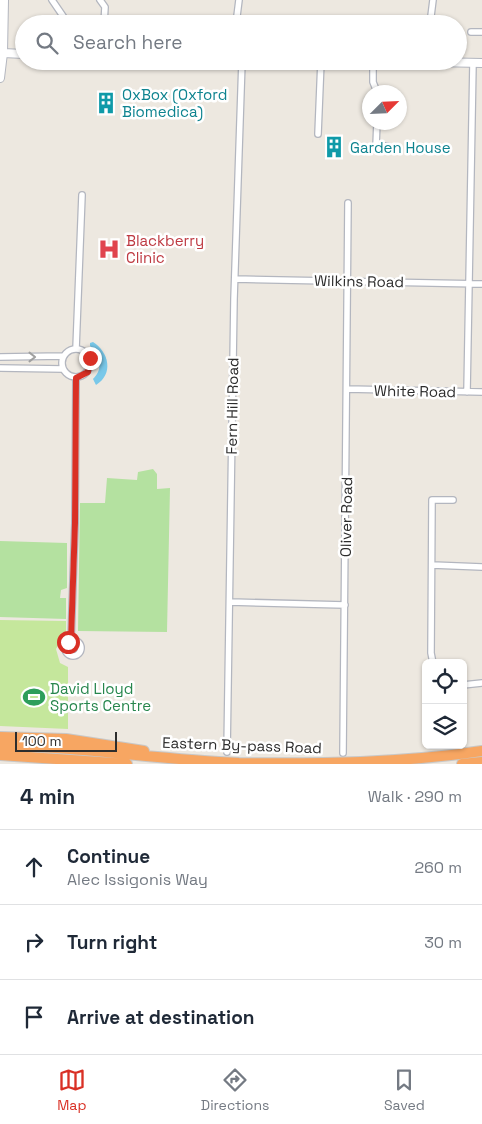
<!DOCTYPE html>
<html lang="en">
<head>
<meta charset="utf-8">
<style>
  body { margin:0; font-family:"Space Grotesk",sans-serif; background:#f2f2f3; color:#1f2937 }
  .controls { position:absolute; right:15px; bottom:15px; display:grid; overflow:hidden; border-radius:8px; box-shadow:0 1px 4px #0004 }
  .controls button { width:45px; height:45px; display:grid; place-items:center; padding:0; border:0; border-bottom:1px solid #e0e1e3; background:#fff; color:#1f2937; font:25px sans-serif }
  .compass { position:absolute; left:362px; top:85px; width:45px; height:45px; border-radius:50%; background:#fff; box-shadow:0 1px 4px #0004; rotate:66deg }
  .scale { position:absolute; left:15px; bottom:12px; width:102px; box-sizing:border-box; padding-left:5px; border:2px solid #2d2d2d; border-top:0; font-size:14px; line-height:18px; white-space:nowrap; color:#2d2d2d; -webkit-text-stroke:4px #fff; paint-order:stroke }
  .stop { position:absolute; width:15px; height:15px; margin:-11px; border:4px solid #d93025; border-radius:50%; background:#fff }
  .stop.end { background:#d93025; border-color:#fff; box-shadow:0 1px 5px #0008 }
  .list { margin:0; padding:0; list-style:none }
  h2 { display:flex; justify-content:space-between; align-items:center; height:65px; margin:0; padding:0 20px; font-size:21px }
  h2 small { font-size:16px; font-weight:400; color:#747a83 }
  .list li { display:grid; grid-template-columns:32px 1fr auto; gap:15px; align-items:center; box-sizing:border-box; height:75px; padding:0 20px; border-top:1px solid #e0e1e3 }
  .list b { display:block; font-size:19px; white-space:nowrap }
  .list p { margin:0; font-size:16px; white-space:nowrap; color:#747a83 }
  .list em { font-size:16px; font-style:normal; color:#747a83 }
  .icon { flex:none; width:28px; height:28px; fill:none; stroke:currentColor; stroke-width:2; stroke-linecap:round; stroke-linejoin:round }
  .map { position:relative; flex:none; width:482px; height:764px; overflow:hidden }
  .search { position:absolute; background:#fff; box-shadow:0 1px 4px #0004; left:15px; right:15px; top:15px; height:55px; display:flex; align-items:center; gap:12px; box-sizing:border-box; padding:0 18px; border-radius:28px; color:#747a83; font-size:19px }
  .sheet { height:290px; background:#fff }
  nav { display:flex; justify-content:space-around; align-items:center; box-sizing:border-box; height:70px; border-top:1px solid #e0e1e3; background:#fff; font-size:14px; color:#747a83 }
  nav a { display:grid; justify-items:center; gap:2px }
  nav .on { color:#d93025 }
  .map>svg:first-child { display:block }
  .green { fill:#b4e1a0 }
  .pitch { fill:#c5e79c }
  .water { fill:#79c8e9 }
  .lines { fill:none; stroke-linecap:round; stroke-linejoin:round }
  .street-casing { stroke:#b3b6bf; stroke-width:8 }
  .secondary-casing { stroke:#b3b6bf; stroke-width:10 }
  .highway-casing { stroke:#c8c8c8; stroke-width:12 }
  .street { stroke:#fff; stroke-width:5.5 }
  .secondary { stroke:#fff; stroke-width:8 }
  .highway { stroke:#f7a662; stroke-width:10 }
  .oneway { stroke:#a0a0a0 }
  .route { stroke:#d93025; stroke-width:6 }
  .labels { text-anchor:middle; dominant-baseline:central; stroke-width:5; stroke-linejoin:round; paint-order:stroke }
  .culture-label { font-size:15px; fill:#0d838f; stroke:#fff; text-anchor:start }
  .health-label { font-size:15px; fill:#be3a42; stroke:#fff; text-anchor:start }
  .street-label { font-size:15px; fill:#2d2d2d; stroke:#fff }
  .leisure-label { font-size:15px; fill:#27864d; stroke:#fff; text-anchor:start }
</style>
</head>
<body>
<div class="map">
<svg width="482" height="764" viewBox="0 0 482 764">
  <rect width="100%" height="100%" fill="#ede8e0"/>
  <path class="green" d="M 153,469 L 157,474 L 157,489 L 170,488 L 167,632 L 78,631 L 80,503 L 105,503 L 107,478 L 137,480 L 138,472 Z
    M 0,541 L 67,543 L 67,588 L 61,590 L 60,598 L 66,598 L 66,619 L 0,617 Z"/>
  <path class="pitch" d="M 0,620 L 66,621 L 66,632 L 56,649 L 60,663 L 68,667 L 68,729 L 0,726 Z"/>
  <path class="water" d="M 93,342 C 109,352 114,374 96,385 L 93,379 C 104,369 100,355 90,346 L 90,343 Z"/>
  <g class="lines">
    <g class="street-casing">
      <path id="street" d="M 52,0 L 65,19 L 73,24
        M 100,0 L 105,7 L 104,24
        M 236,24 L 239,0
        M 430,24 L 433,0
        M 471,32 L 482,32
        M 373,61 L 373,82 L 377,92
        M 377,122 L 376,146 L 387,146
        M 318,134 L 321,61
        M 235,279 L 482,284
        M62 363a14 14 0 1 1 28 0a14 14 0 1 1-28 0Z
        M 76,349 L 82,195
        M 0,357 L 63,356
        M 0,368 L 63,369
        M 347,389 L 482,392
        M 467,392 L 473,63
        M 432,565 L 482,567
        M 230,602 L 345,605
        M65 648a8 8 0 1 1 16 0a8 8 0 1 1-16 0Z
        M 71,640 L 75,523 L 76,378
        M 433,663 L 431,653 L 432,500 L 453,500
        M 463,685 L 482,683
        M 227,752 L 234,299 L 242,61
        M 343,753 L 348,203"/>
    </g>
    <g class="secondary-casing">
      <path id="secondary" d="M 3,53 L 24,54
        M 383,61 L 482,63
        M 0,78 L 3,53 L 4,0"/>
    </g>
    <g class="highway-casing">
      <path id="highway" d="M 0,737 L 66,739 L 144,751
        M 0,746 C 80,746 159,760 239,763 C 320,764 402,763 482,751
        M 0,755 L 127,764
        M 462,764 L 482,762"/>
    </g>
    <use href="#street" class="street"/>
    <use href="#secondary" class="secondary"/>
    <use href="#highway" class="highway"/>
  </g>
  <defs><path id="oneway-chevron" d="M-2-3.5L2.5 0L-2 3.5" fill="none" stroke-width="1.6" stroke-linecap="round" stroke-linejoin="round" transform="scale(1.25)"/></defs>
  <use class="oneway" href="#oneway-chevron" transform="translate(32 357)"/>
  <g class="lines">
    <path class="route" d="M 68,642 L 71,640 L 75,523 L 76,378 L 88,372 L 90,358"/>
  </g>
  <defs>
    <g id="building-bare" transform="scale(1.725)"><path d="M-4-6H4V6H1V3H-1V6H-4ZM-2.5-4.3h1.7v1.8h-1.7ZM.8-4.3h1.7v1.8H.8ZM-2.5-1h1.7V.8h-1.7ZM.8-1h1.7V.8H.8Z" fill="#0f9aa8" stroke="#fff" stroke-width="2.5" paint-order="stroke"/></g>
    <g id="hospital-bare" transform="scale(1.725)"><path d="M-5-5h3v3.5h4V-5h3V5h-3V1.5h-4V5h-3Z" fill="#e0444e" stroke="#fff" stroke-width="2.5" paint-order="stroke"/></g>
    <g id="stadium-bare" transform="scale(1.725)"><path d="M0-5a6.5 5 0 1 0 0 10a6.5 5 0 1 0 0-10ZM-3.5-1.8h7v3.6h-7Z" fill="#2e9e5b" stroke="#fff" stroke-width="2.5" paint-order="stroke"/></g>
  </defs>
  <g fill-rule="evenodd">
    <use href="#building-bare" x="106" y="103"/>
    <use href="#building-bare" x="334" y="147"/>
    <use href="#hospital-bare" x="109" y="249"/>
    <use href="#stadium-bare" x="34" y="697"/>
  </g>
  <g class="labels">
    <g class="culture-label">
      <text x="122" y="94">OxBox (Oxford<tspan x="122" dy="17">Biomedica)</tspan></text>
      <text x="350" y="147">Garden House</text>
    </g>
    <g class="health-label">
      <text x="126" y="240">Blackberry<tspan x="126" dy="17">Clinic</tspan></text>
    </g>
    <g class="street-label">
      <text transform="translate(359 281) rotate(1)">Wilkins Road</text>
      <text transform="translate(415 391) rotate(1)">White Road</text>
      <text transform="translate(232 406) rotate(-89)">Fern Hill Road</text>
      <text transform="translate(346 517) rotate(-89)">Oliver Road</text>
      <text transform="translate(242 745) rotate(2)">Eastern By-pass Road</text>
    </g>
    <g class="leisure-label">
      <text x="50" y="688">David Lloyd<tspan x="50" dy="17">Sports Centre</tspan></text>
    </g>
  </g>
</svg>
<div class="controls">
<button><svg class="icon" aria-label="locate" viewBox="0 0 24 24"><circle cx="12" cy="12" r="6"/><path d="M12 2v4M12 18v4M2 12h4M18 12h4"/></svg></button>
<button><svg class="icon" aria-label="layers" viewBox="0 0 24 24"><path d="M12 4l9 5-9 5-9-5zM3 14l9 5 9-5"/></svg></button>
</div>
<svg class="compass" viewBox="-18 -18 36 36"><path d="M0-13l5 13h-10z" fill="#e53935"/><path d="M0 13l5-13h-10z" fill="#747a83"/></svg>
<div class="scale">100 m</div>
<div class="stop" style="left:68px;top:642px"></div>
<div class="stop end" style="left:90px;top:358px"></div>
<div class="search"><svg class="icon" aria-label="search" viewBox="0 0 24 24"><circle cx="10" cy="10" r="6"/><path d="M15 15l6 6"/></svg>Search here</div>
</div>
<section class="sheet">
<h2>4 min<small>Walk · 290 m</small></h2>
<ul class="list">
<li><svg class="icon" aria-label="ahead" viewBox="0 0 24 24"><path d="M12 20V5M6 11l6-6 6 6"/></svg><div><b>Continue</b><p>Alec Issigonis Way</p></div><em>260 m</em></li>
<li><svg class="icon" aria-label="right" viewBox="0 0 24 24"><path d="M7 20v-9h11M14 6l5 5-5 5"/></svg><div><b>Turn right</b></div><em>30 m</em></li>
<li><svg class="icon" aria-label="arrive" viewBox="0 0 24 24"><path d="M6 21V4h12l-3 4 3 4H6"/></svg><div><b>Arrive at destination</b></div></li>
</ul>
</section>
<nav>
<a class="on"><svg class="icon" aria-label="map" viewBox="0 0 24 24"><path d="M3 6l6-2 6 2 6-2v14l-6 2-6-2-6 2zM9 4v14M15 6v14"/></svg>Map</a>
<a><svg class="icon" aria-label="directions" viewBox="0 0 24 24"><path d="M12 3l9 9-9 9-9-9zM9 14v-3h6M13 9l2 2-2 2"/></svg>Directions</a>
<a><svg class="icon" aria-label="saved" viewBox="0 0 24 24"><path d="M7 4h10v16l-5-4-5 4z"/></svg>Saved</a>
</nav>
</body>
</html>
